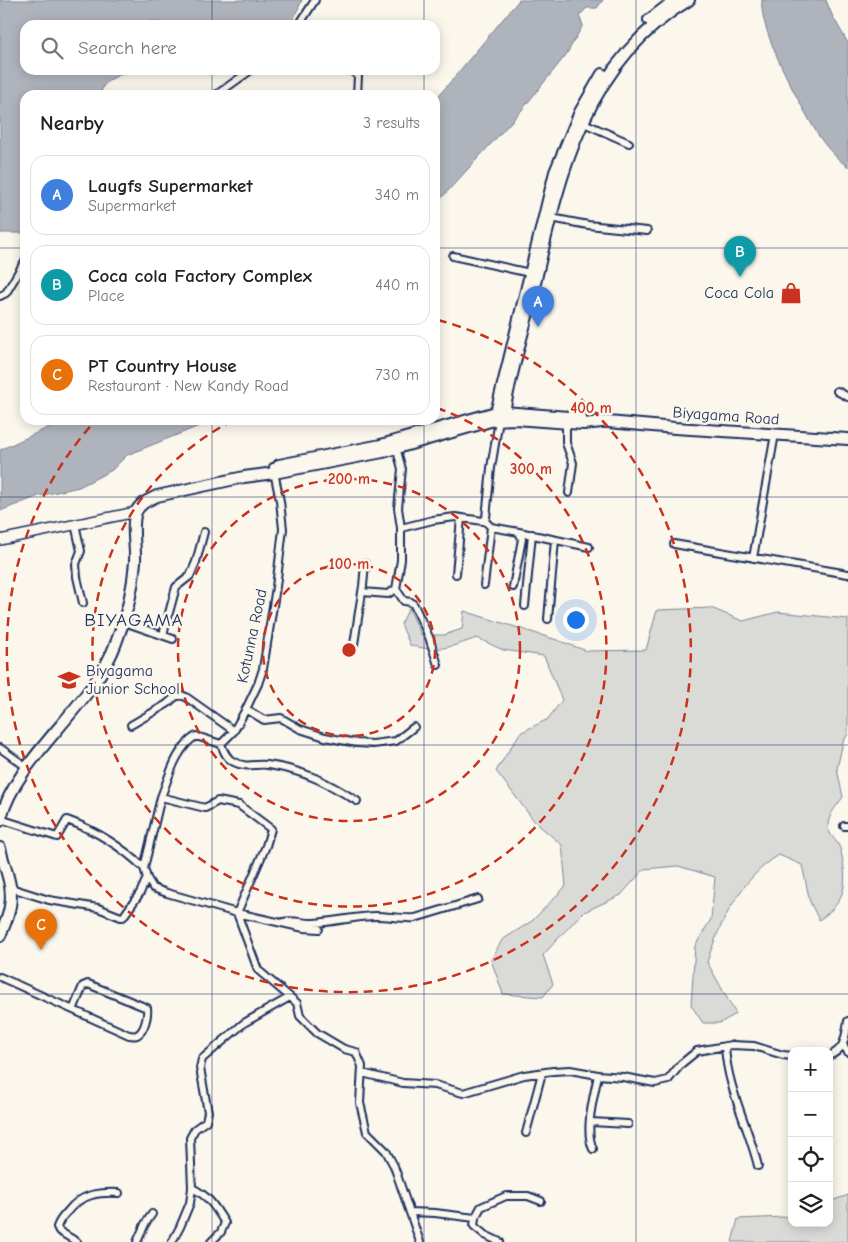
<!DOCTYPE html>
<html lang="en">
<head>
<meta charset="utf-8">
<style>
  body { margin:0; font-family:"Comic Neue",sans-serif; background:#f6f6f6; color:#222 }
  .controls { position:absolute; right:15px; bottom:15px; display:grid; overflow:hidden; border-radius:10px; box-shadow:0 2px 12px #0003 }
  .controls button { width:45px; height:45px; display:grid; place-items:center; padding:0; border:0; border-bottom:1px solid #e0e0e0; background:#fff; color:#222; font:25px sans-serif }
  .you { position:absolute; left:575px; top:619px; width:18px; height:18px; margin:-12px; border:4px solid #fff; border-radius:50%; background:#1a73e8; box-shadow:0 0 0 8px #1a73e833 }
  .badge { display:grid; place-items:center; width:32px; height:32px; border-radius:50%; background:#c8321e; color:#fff; font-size:16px; font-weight:700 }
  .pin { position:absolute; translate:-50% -41px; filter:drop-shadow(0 1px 2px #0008) }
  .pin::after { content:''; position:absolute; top:26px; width:18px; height:15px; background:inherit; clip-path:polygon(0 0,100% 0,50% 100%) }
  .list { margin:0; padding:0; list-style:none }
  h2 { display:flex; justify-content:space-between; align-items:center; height:65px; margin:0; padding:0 20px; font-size:21px }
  h2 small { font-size:16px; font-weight:400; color:#767676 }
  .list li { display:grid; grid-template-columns:32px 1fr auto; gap:15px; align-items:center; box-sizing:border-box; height:80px; margin:0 10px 10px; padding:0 10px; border:1px solid #e0e0e0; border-radius:15px }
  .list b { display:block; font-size:19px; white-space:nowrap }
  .list p { margin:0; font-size:16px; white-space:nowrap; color:#767676 }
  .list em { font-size:16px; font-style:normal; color:#767676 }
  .icon { flex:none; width:28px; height:28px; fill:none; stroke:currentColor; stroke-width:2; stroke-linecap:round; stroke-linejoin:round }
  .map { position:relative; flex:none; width:848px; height:1242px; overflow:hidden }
  .search { position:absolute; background:#fff; box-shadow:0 2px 12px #0003; left:20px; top:20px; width:420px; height:55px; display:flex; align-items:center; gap:12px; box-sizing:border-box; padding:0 18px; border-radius:15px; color:#767676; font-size:19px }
  .panel { position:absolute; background:#fff; box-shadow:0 2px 12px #0003; left:20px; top:90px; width:420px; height:335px; border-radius:15px }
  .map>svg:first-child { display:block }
  .green { fill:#dadad7; stroke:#7a849a }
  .water { fill:#afb3bb; stroke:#747e96 }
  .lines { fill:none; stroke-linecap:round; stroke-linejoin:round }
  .street-casing { stroke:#1b2f5e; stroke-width:10 }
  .secondary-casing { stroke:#1b2f5e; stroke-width:12 }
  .primary-casing { stroke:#1b2f5e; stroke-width:14 }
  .street { stroke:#fbf7ec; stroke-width:6 }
  .secondary { stroke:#fbf7ec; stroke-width:9 }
  .primary { stroke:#fbf7ec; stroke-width:10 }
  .grid { fill:none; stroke:#1b2f5e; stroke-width:1; stroke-opacity:0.55 }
  .ring { fill:none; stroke:#c8321e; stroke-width:2.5; stroke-dasharray:9 6 }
  .labels { text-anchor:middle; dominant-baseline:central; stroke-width:5; stroke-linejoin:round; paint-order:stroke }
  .poi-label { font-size:16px; fill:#1b2f5e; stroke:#fbf7ec; text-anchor:end }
  .street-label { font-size:16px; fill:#1b2f5e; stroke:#fbf7ec }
  .quarter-label { font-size:19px; letter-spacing:1px; fill:#1b2f5e; stroke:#fbf7ec }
  .centre { fill:#c8321e; stroke:#fbf7ec; stroke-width:2.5 }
  .ring-label { font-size:15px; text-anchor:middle; font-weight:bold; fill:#c8321e; stroke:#fbf7ec; stroke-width:5; stroke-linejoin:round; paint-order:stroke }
</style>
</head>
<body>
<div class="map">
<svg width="848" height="1242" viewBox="0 0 848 1242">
  <rect width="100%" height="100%" fill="#fbf7ec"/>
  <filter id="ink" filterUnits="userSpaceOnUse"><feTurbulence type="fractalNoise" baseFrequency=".02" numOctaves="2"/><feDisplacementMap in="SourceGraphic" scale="10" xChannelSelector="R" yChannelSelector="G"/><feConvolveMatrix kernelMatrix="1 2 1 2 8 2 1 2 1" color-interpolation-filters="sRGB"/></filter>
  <g filter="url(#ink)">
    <path class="green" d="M 409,608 L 421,635 L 444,635 L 462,629 L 464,611 L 557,640 L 587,651 L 646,650 L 657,610 L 711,608 L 743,621 L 778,612 L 848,619 L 848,734 L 843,742 L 837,769 L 843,797 C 836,807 825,818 829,831 C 831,837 838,842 840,848 C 848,880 848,901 819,920 L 810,902 L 802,865 L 779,855 C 741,878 720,922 707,962 L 736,1014 L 720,1023 L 703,1023 L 691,1005 L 695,946 L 711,919 L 715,877 L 678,866 L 644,869 L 621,895 L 582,913 L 543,955 L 553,984 L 543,997 L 503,994 L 491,960 L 502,940 L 532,921 L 566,886 L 562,845 L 535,822 L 496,771 L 520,733 L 548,719 L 562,700 L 544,656 L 503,650 L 477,638 C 451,647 436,653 410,645 L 401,624 Z
      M 848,1195 L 848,1242 L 732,1242 L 738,1219 L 784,1217 L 792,1214 L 792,1223 L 829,1223 L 829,1202 Z"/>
    <path class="water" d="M 0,0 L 302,0 L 291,25 L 165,25 L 159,22 L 146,21 L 142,25 L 25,25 L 25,70 L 128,70 C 118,77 101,80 101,95 L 25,95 L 25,233 L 0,233 Z
      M 519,0 L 603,0 L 597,8 L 587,8 L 579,16 L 583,25 L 566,55 L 521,111 L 435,205 L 435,100 Z
      M 762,0 L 826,0 L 832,15 L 848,43 L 848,167 C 837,159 824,145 817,133 C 801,106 758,30 762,0 Z
      M 64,420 L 214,420 L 127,455 L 112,470 L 79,487 L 39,496 L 0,511 L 0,450 Z"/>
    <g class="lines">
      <g class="street-casing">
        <path id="street" d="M 299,25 L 315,0
          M 351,70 L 358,76 L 357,95
          M 216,95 L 251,70
          M 584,123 L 629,143
          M 551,218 L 588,225 L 647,231
          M 453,256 L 530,273
          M 0,296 L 6,293 L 25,261
          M 837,391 L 848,397
          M 566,424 L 566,443 L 573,463 L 569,493
          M 396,447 L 402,469 L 398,508 L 401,528 L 401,560 L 396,589 L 404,601 L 411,602 L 414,605 L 429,637 L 438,665
          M 273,467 L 280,501 L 283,529 L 276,587 L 263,669 L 258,684 L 246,709 L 234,731 L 221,744 L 196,736 C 176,748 169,777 161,797 L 205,808 L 218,801 L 239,805 L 271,829 L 266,846 L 237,913 L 258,970 L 297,1003 L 300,1016 L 317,1033 L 344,1049 L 356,1052 L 362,1066 L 360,1103 L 367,1132 L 386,1151 L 394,1166 L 420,1242
          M 75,524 L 81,551 L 76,564 L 77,577 L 83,603
          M 491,527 L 519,532 L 522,539 L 513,587
          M 401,528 L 433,520 L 455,517 L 483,521 L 486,518 L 491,468 L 499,420
          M 519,532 L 589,547
          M 674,544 L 848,574
          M 753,558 L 775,434
          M 456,574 L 461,518
          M 484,585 L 491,527 L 484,520
          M 362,592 L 388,594 L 396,589
          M 525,606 L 532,534
          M 548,619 L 555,540
          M 124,622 L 173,639
          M 163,635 L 176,587 L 190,576 L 196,562 L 204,532
          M 354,644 L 363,586 L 365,564
          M 246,709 L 264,720 L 281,718 L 300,729 L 325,737 L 357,743 L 373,744 L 396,741 L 414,727
          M 131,725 L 167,704 L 175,697 L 181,695 L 186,697 L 234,731
          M 221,744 C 224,752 227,759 234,762 C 248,769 256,763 268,765 C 304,770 328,783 357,801
          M 0,748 L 28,768
          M 0,819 L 57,837 L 67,820 C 97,831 121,846 144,868
          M 844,826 L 848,826
          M 147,878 L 144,868 L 161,797
          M 11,888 L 49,900 L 98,908 L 121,917 L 123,917 L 140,893 L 147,878 L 153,888 L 167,893 L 237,913 L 304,928 L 319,929
          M 283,922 C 293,919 304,924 314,923 C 335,922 356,916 376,916 C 389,916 402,919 415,918 L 478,899
          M 0,977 L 129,1035 C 132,1035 135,1036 137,1035 C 145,1031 148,1015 147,1008 L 88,984 L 83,986 L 73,1010
          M 843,1045 L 848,1052
          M 725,1046 C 727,1088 748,1125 758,1166
          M 829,1056 C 846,1049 845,1037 848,1021
          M 362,1073 L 403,1083 L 435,1085 L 463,1093 L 524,1075 L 553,1071 L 570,1070 L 598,1075 L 623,1077 L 655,1083 L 668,1080 L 681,1064 L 697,1051 L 732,1045 L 754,1046 L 783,1055 L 792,1056
          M 591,1122 L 628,1124
          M 526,1133 L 542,1073
          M 593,1149 C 584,1130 594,1096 598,1075
          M 192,1188 C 209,1196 215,1207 225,1223 L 221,1232 L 211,1242
          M 410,1212 L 435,1213 L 475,1218
          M 77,1242 L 59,1231 L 57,1227 C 59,1221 63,1216 68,1211 C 81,1194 99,1192 119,1193
          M 137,1242 L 145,1224 L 152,1214
          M 172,1242 L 180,1227 L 190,1203 L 192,1188 L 190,1138 L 195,1129 L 206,1121 L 208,1112 L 200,1068 L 202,1059 L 244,1023 L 290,997
          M 500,1242 L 485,1235 L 474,1226 L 475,1218 L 481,1207 L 506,1196 L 528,1196 L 541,1201"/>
      </g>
      <g class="secondary-casing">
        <path id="secondary" d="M 0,540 L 136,512"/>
      </g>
      <g class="primary-casing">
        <path id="primary" d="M 649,20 L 675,0
          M 495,417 L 555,172 L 580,112 L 602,74
          M 503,418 C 510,375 523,334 533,292 C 559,179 582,64 689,0
          M 597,421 L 675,428 L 848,439
          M 279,465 L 381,445 L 496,412 L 504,412 L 581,418
          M 0,821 C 17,755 92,708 116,643 C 126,618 133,589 135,562 C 136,547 131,526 136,512 C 140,503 149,500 157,496 L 244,477 L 274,473 L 383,452 L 494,420 L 515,419 L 583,424 L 602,422
          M 0,848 C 4,867 14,886 10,906 C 9,916 4,926 0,936"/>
      </g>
      <use href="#street" class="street"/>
      <use href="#secondary" class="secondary"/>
      <use href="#primary" class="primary"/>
    </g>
  </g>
  <path class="grid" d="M 212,0 L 212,25M 424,0 L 424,25M 636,0 L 636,1242M 212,70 L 212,95M 424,70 L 424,95M 0,248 L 25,248M 435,248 L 848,248M 212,420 L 212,1242M 424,420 L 424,1242M 0,497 L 848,497M 0,745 L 848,745M 0,994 L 848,994"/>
  <g class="ring">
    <circle cx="349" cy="650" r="86"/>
    <circle cx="349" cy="650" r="171"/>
    <path d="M437 408A257 257 0 1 1 234 420"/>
    <path d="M438 320A342 342 0 1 1 95 421"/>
  </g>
  <defs>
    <g id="shop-bare" transform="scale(1.725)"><path d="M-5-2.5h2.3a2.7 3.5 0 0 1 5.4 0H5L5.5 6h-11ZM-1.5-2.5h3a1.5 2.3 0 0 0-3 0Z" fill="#c8321e" stroke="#fbf7ec" stroke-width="2.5" paint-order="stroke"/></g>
    <g id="school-bare" transform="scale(1.725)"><path d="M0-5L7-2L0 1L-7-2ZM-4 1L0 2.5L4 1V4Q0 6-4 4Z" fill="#c8321e" stroke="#fbf7ec" stroke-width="2.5" paint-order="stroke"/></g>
  </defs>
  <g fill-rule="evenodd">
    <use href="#shop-bare" x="791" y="293"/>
    <use href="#school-bare" x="69" y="680"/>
  </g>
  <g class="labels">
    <g class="poi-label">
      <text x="774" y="293">Coca Cola</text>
      <text x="86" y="671" text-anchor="start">Biyagama<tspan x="86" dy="18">Junior School</tspan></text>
    </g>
    <g class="street-label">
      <text transform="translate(726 416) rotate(4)">Biyagama Road</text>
      <text transform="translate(252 636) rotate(-78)">Kotunna Road</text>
    </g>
    <g class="quarter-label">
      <text x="134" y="620">BIYAGAMA</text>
    </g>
  </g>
  <circle cx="349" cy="650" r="8" class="centre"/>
  <g class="ring-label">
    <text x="591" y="413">400 m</text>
    <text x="531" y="474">300 m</text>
    <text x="349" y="484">200 m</text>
    <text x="349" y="569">100 m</text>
  </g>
</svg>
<div class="controls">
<button>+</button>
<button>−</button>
<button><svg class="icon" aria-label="locate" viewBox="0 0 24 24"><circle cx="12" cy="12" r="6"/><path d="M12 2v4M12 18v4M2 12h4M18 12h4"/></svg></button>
<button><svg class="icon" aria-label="layers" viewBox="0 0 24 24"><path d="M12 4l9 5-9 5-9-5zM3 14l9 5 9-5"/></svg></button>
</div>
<div class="you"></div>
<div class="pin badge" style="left:538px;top:327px;background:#3f7fe0">A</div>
<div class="pin badge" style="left:740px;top:277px;background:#0f9aa8">B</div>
<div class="pin badge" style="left:41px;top:950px;background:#e8710a">C</div>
<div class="search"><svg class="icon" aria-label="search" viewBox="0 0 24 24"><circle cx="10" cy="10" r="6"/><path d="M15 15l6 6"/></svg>Search here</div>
<section class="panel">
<h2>Nearby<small>3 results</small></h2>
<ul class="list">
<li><span class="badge" style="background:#3f7fe0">A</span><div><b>Laugfs Supermarket</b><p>Supermarket</p></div><em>340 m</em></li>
<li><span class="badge" style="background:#0f9aa8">B</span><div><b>Coca cola Factory Complex</b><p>Place</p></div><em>440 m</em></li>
<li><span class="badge" style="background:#e8710a">C</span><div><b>PT Country House</b><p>Restaurant · New Kandy Road</p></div><em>730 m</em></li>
</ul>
</section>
</div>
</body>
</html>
